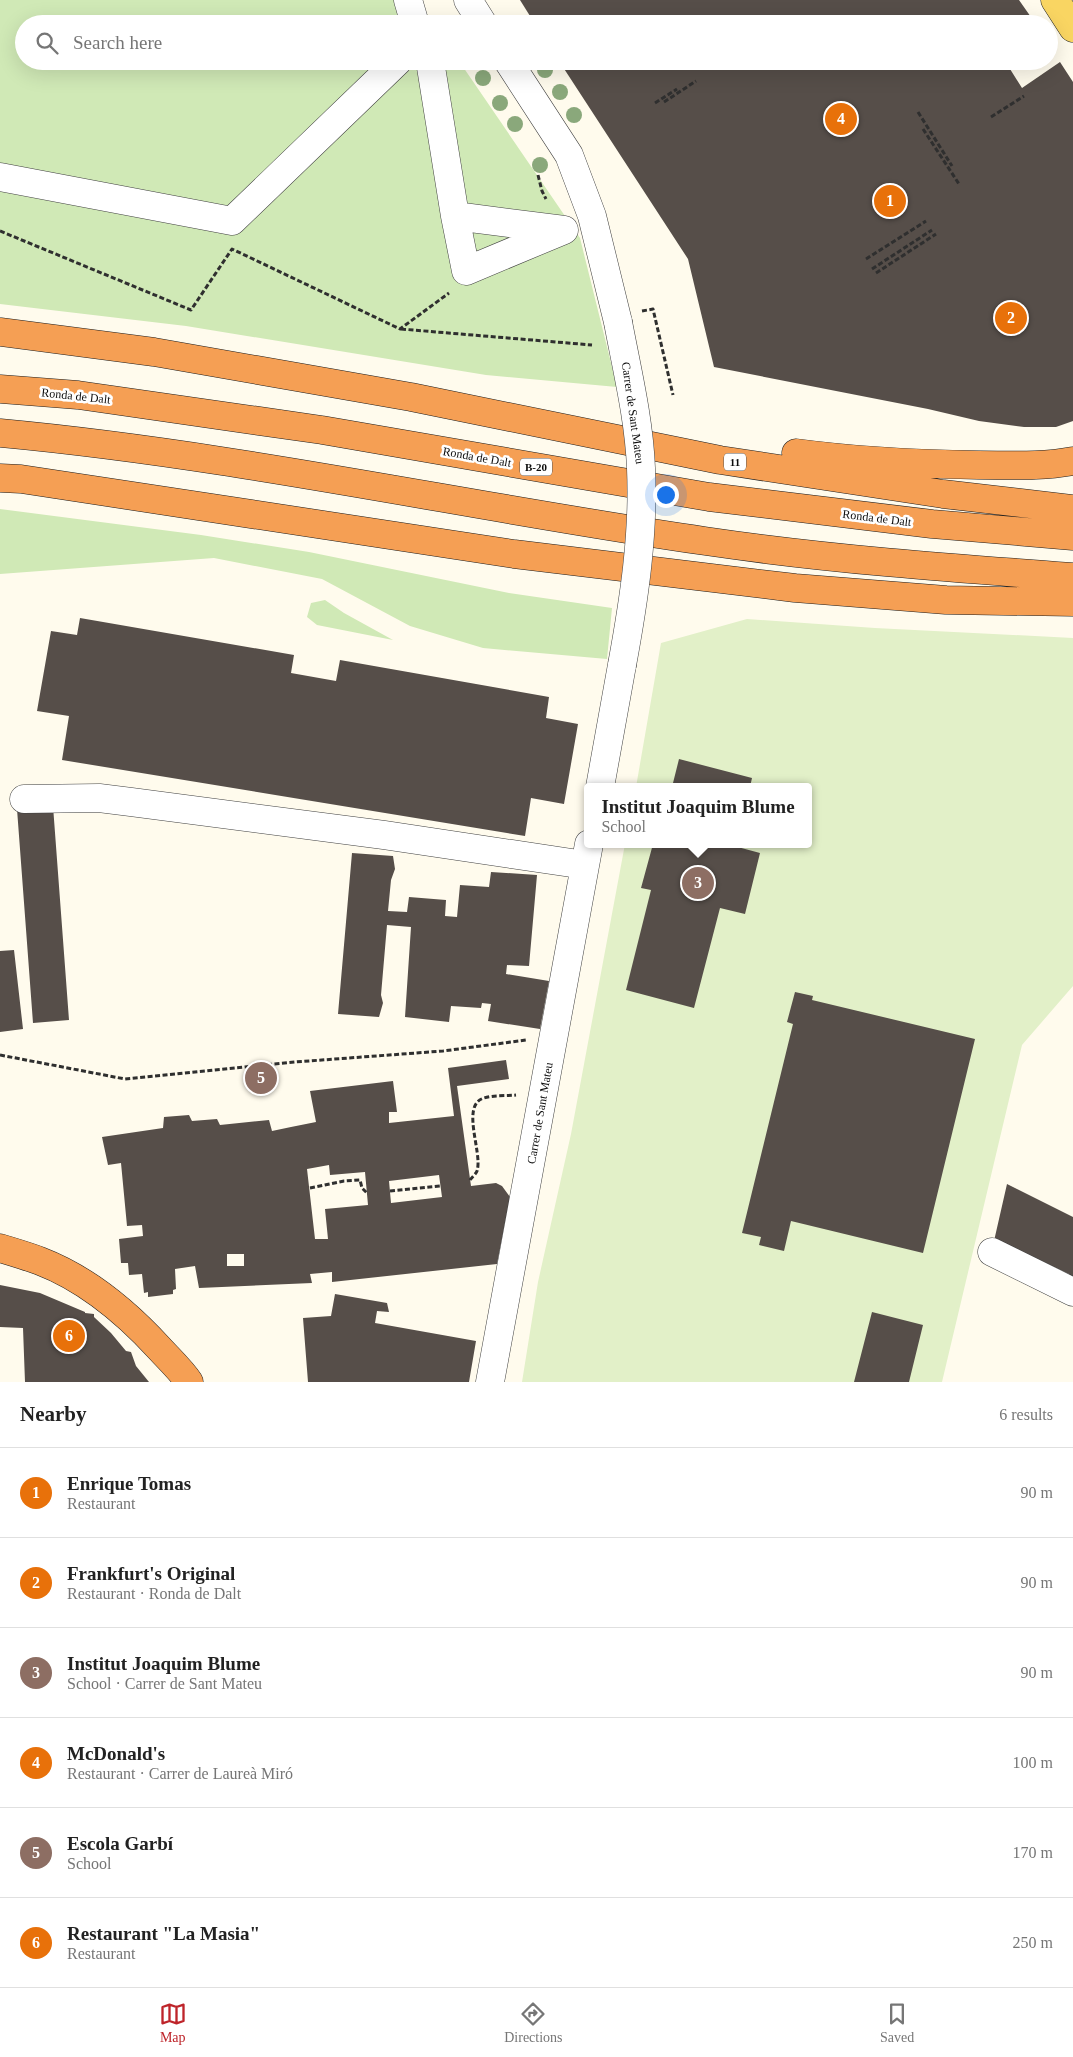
<!DOCTYPE html>
<html lang="en">
<head>
<meta charset="utf-8">
<style>
  body { margin:0; font-family:Georgia,serif; background:#f6f6f6; color:#222 }
  .you { position:absolute; left:665px; top:494px; width:18px; height:18px; margin:-12px; border:4px solid #fff; border-radius:50%; background:#1a73e8; box-shadow:0 0 0 8px #1a73e833 }
  .badge { display:grid; place-items:center; width:32px; height:32px; border-radius:50%; background:#be242a; color:#fff; font-size:16px; font-weight:700 }
  .pin { position:absolute; translate:-50% -50%; border:2px solid #fff; box-shadow:0 1px 5px #0006 }
  .popup { position:absolute; left:584px; top:783px; width:228px; height:65px; box-sizing:border-box; display:grid; place-content:center; border-radius:5px; background:#fff; filter:drop-shadow(0 1px 4px #0005); font-size:16px; white-space:nowrap; color:#767676 }
  .popup b { font-size:19px; color:#222 }
  .popup::after { content:''; position:absolute; left:50%; top:100%; margin-left:-10px; border:10px solid transparent; border-top-color:#fff }
  .list { margin:0; padding:0; list-style:none }
  h2 { display:flex; justify-content:space-between; align-items:center; height:65px; margin:0; padding:0 20px; font-size:21px }
  h2 small { font-size:16px; font-weight:400; color:#767676 }
  .list li { display:grid; grid-template-columns:32px 1fr auto; gap:15px; align-items:center; box-sizing:border-box; height:90px; padding:0 20px; border-top:1px solid #e0e0e0 }
  .list b { display:block; font-size:19px; white-space:nowrap }
  .list p { margin:0; font-size:16px; white-space:nowrap; color:#767676 }
  .list em { font-size:16px; font-style:normal; color:#767676 }
  .icon { flex:none; width:28px; height:28px; fill:none; stroke:currentColor; stroke-width:2; stroke-linecap:round; stroke-linejoin:round }
  .map { position:relative; flex:none; width:1073px; height:1382px; overflow:hidden }
  .search { position:absolute; background:#fff; box-shadow:0 5px 20px #0002; left:15px; right:15px; top:15px; height:55px; display:flex; align-items:center; gap:12px; box-sizing:border-box; padding:0 18px; border-radius:28px; color:#767676; font-size:19px }
  .sheet { height:605px; background:#fff }
  nav { display:flex; justify-content:space-around; align-items:center; box-sizing:border-box; height:70px; border-top:1px solid #e0e0e0; background:#fff; font-size:14px; color:#767676 }
  nav a { display:grid; justify-items:center; gap:2px }
  nav .on { color:#be242a }
  .map>svg:first-child { display:block }
  .green { fill:#d0e9b6 }
  .pitch { fill:#e2f0c8 }
  .building { fill:#564e49; fill-rule:evenodd }
  .lines { fill:none; stroke-linecap:round; stroke-linejoin:round }
  .minor-casing { stroke:#404040; stroke-width:29 }
  .major-casing { stroke:#1e1e1e; stroke-width:29 }
  .highway-casing { stroke:#1e1e1e; stroke-width:29 }
  .path { stroke:#2f2f2f; stroke-width:3; stroke-dasharray:5 2.5; stroke-linecap:butt }
  .minor { stroke:#fff; stroke-width:28 }
  .major { stroke:#f9d562; stroke-width:28 }
  .highway { stroke:#f59f54; stroke-width:28 }
  .minor-bridge-casing { stroke:#404040; stroke-width:29; stroke-linecap:butt }
  .minor-bridge { stroke:#fff; stroke-width:28 }
  .tree { fill:#8aa87b }
  .labels { text-anchor:middle; dominant-baseline:central; stroke-width:5; stroke-linejoin:round; paint-order:stroke }
  .shield { fill:#fff; stroke:#565656; stroke-width:1 }
  .shield-label { font-size:11px; font-weight:bold; fill:#0d0d0d }
  .street-label { font-size:12px; fill:#0d0d0d; stroke:#fff }
</style>
</head>
<body>
<div class="map">
<svg width="1073" height="1382" viewBox="0 0 1073 1382">
  <rect width="100%" height="100%" fill="#fffbed"/>
  <path class="green" d="M 0,0 L 417,0 L 434,24 L 24,24 L 24,61 L 459,61 L 580,238 L 617,387 L 486,375 L 186,326 L 0,304 Z
    M 0,509 L 201,535 L 309,552 L 509,593 L 612,608 L 607,659 L 483,648 L 410,626 L 322,579 L 214,558 L 0,574 Z
    M 325,600 L 344,613 L 393,640 L 317,625 L 307,617 L 311,603 Z"/>
  <path class="pitch" d="M 747,619 L 875,628 L 1073,638 L 1073,986 L 1022,1045 L 942,1382 L 522,1382 L 538,1282 L 571,1134 L 625,844 L 808,844 L 808,787 L 636,787 L 661,643 Z"/>
  <path class="building" d="M 520,0 L 1019,0 L 1033,20 L 1029,24 L 535,24 Z
    M 559,61 L 1005,61 L 1022,88 L 1060,62 L 1073,82 L 1073,421 L 1056,427 L 1024,427 L 979,421 L 928,409 L 714,367 L 688,259 Z
    M 80,618 L 294,655 L 291,673 L 336,681 L 340,660 L 549,697 L 546,718 L 578,724 L 564,804 L 531,798 L 525,836 L 62,760 L 69,716 L 37,711 L 51,631 L 77,635 Z
    M 679,759 L 752,778 L 750,787 L 672,787 Z
    M 53,806 L 69,1020 L 33,1023 L 17,809 Z
    M 653,844 L 735,844 L 734,846 L 760,853 L 745,914 L 720,908 L 694,1008 L 626,990 L 651,890 L 641,888 Z
    M 352,853 L 393,856 L 395,869 L 391,880 L 388,911 L 407,912 L 409,897 L 446,900 L 445,916 L 457,917 L 460,885 L 489,887 L 491,872 L 537,875 L 529,966 L 507,965 L 506,974 L 549,981 L 540,1029 L 488,1021 L 491,1004 L 482,1003 L 481,1008 L 451,1006 L 449,1022 L 405,1017 L 411,927 L 387,925 L 381,995 L 383,1003 L 379,1017 L 338,1014 Z
    M 14,950 L 23,1029 L 0,1032 L 0,951 Z
    M 795,992 L 813,996 L 812,1000 L 975,1039 L 923,1253 L 791,1221 L 784,1251 L 759,1245 L 761,1237 L 742,1233 L 793,1024 L 787,1022 Z
    M 506,1060 L 509,1079 L 457,1086 L 471,1186 L 496,1183 L 502,1186 L 510,1197 L 497,1264 L 332,1282 L 332,1272 L 310,1274 L 312,1283 L 199,1288 L 195,1266 L 175,1269 L 176,1289 L 173,1290 L 173,1294 L 148,1297 L 148,1292 L 144,1293 L 142,1274 L 129,1275 L 128,1263 L 121,1263 L 119,1239 L 143,1236 L 142,1225 L 127,1226 L 121,1163 L 108,1165 L 102,1137 L 163,1128 L 164,1117 L 189,1115 L 192,1121 L 217,1119 L 220,1125 L 269,1120 L 272,1131 L 291,1127 L 316,1122 L 310,1091 L 393,1081 L 397,1112 L 389,1112 L 389,1123 L 454,1116 L 448,1068 ZM 329,1165 L 330,1175 L 365,1172 L 368,1205 L 325,1209 L 328,1239 L 315,1239 L 307,1169 ZM 439,1175 L 442,1197 L 391,1203 L 389,1181 ZM 227,1254 L 244,1254 L 244,1266 L 227,1266 Z
    M 1007,1184 L 1073,1217 L 1073,1280 L 1067,1277 L 1069,1274 L 1035,1258 L 1033,1261 L 994,1241 Z
    M 0,1285 L 40,1293 L 85,1312 L 85,1313 L 94,1314 L 94,1317 L 111,1333 L 126,1351 L 131,1352 L 136,1366 L 149,1382 L 25,1382 L 23,1328 L 0,1327 Z
    M 335,1294 L 387,1303 L 389,1312 L 377,1311 L 375,1323 L 476,1341 L 469,1382 L 308,1382 L 303,1318 L 331,1316 Z
    M 872,1312 L 923,1325 L 909,1382 L 854,1382 Z"/>
  <g class="lines">
    <g class="minor-casing">
      <path id="minor" d="M 408,0 L 415,24
        M 468,0 L 483,24
        M 430,61 L 455,216 L 466,271 L 564,230 L 455,216
        M 508,61 L 569,155 L 592,216 L 618,322
        M 0,177 L 232,221 L 398,61
        M 600,787 L 622,665
        M 24,799 L 99,798 L 131,802 L 384,835 L 585,865
        M 992,1252 L 1073,1292
        M 490,1382 L 589,844"/>
    </g>
    <g class="major-casing">
      <path id="major" d="M 1055,0 L 1073,28"/>
    </g>
    <g class="highway-casing">
      <path id="highway" d="M 0,332 L 154,352 L 411,397 L 720,460 L 943,494 L 1073,509
        M 0,389 L 78,395 L 322,430 L 709,497 L 932,524 L 1073,536
        M 0,433 C 237,455 470,507 705,541 C 827,559 950,568 1073,577
        M 796,453 C 856,461 917,464 978,465 C 1010,465 1042,467 1073,461
        M 0,478 L 21,479 L 514,554 L 795,588 L 946,600 L 1073,602
        M 0,1248 C 13,1252 27,1256 40,1261 C 87,1279 125,1311 159,1348 C 169,1359 181,1370 189,1382"/>
    </g>
    <path class="path" d="M 664,102 L 696,81
      M 655,103 L 677,89
      M 918,112 L 952,166
      M 991,117 L 1024,96
      M 923,129 L 959,184
      M 538,175 L 542,191 L 546,199
      M 0,231 L 191,310 L 232,249 L 400,329 L 449,293
      M 866,259 L 926,221
      M 872,269 L 932,230
      M 876,273 L 936,234
      M 642,311 L 653,309 L 673,395
      M 401,329 L 592,345
      M 0,1055 L 125,1079 L 295,1062 L 443,1051 L 526,1040
      M 470,1180 C 472,1177 476,1174 477,1171 C 483,1153 460,1105 484,1098 C 494,1095 506,1096 516,1095
      M 310,1188 L 344,1181 L 360,1180 L 362,1188 L 367,1193
      M 390,1191 L 440,1186"/>
    <use href="#minor" class="minor"/>
    <use href="#major" class="major"/>
    <use href="#highway" class="highway"/>
    <g class="minor-bridge-casing">
      <path id="minor-bridge" d="M 618,322 C 627,370 639,419 641,468 C 644,534 634,600 622,665"/>
    </g>
    <use href="#minor-bridge" class="minor-bridge"/>
  </g>
  <g class="tree">
    <circle cx="545" cy="70" r="8"/>
    <circle cx="483" cy="78" r="8"/>
    <circle cx="560" cy="92" r="8"/>
    <circle cx="500" cy="103" r="8"/>
    <circle cx="574" cy="115" r="8"/>
    <circle cx="515" cy="124" r="8"/>
    <circle cx="540" cy="165" r="8"/>
  </g>
  <g class="labels">
    <g class="shield">
      <rect x="724" y="453.5" width="22" height="17" rx="4"/>
      <rect x="520" y="458.5" width="32" height="17" rx="4"/>
    </g>
    <g class="shield-label">
      <text x="735" y="462">11</text>
      <text x="536" y="467">B-20</text>
    </g>
    <g class="street-label">
      <text transform="translate(76 396) rotate(6)">Ronda de Dalt</text>
      <text transform="translate(633 413) rotate(82)">Carrer de Sant Mateu</text>
      <text transform="translate(477 457) rotate(10)">Ronda de Dalt</text>
      <text transform="translate(877 518) rotate(7)">Ronda de Dalt</text>
      <text transform="translate(540 1113) rotate(-80)">Carrer de Sant Mateu</text>
    </g>
  </g>
</svg>
<div class="you"></div>
<div class="pin badge" style="left:890px;top:201px;background:#e8710a">1</div>
<div class="pin badge" style="left:1011px;top:318px;background:#e8710a">2</div>
<div class="pin badge" style="left:698px;top:883px;background:#8d6e63">3</div>
<div class="popup"><b>Institut Joaquim Blume</b>School</div>
<div class="pin badge" style="left:841px;top:119px;background:#e8710a">4</div>
<div class="pin badge" style="left:261px;top:1078px;background:#8d6e63">5</div>
<div class="pin badge" style="left:69px;top:1336px;background:#e8710a">6</div>
<div class="search"><svg class="icon" aria-label="search" viewBox="0 0 24 24"><circle cx="10" cy="10" r="6"/><path d="M15 15l6 6"/></svg>Search here</div>
</div>
<section class="sheet">
<h2>Nearby<small>6 results</small></h2>
<ul class="list">
<li><span class="badge" style="background:#e8710a">1</span><div><b>Enrique Tomas</b><p>Restaurant</p></div><em>90 m</em></li>
<li><span class="badge" style="background:#e8710a">2</span><div><b>Frankfurt's Original</b><p>Restaurant · Ronda de Dalt</p></div><em>90 m</em></li>
<li><span class="badge" style="background:#8d6e63">3</span><div><b>Institut Joaquim Blume</b><p>School · Carrer de Sant Mateu</p></div><em>90 m</em></li>
<li><span class="badge" style="background:#e8710a">4</span><div><b>McDonald's</b><p>Restaurant · Carrer de Laureà Miró</p></div><em>100 m</em></li>
<li><span class="badge" style="background:#8d6e63">5</span><div><b>Escola Garbí</b><p>School</p></div><em>170 m</em></li>
<li><span class="badge" style="background:#e8710a">6</span><div><b>Restaurant &quot;La Masia&quot;</b><p>Restaurant</p></div><em>250 m</em></li>
</ul>
</section>
<nav>
<a class="on"><svg class="icon" aria-label="map" viewBox="0 0 24 24"><path d="M3 6l6-2 6 2 6-2v14l-6 2-6-2-6 2zM9 4v14M15 6v14"/></svg>Map</a>
<a><svg class="icon" aria-label="directions" viewBox="0 0 24 24"><path d="M12 3l9 9-9 9-9-9zM9 14v-3h6M13 9l2 2-2 2"/></svg>Directions</a>
<a><svg class="icon" aria-label="saved" viewBox="0 0 24 24"><path d="M7 4h10v16l-5-4-5 4z"/></svg>Saved</a>
</nav>
</body>
</html>
